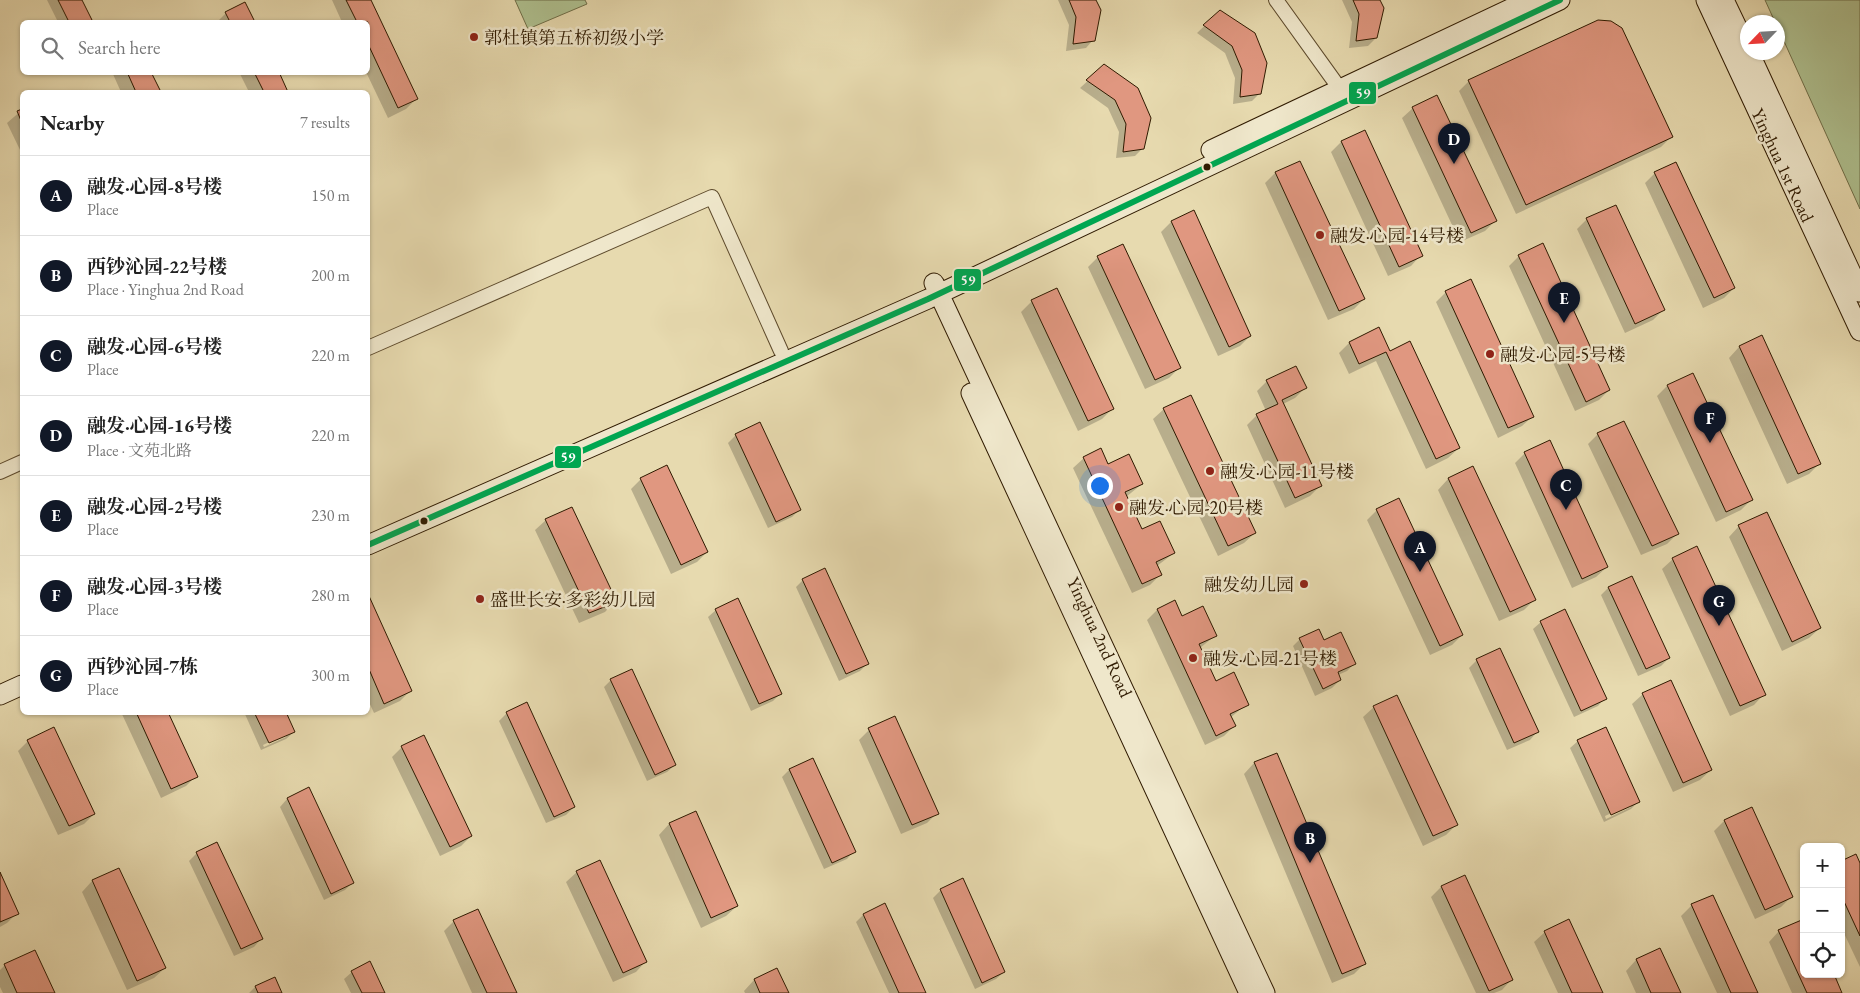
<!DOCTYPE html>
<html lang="en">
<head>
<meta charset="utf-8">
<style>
  body { margin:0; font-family:"EB Garamond","Noto Serif SC",serif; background:#f6f6f6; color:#222 }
  .controls { position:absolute; right:15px; bottom:15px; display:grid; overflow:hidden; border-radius:8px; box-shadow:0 1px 4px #0004 }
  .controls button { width:45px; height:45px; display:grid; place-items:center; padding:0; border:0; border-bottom:1px solid #e0e0e0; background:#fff; color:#222; font:25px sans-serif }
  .compass { position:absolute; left:1740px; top:15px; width:45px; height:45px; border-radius:50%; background:#fff; box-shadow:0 1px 4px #0004; rotate:245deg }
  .you { position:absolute; left:1099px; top:485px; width:18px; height:18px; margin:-12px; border:4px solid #fff; border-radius:50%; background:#1a73e8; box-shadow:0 0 0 8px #1a73e833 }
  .badge { display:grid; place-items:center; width:32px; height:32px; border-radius:50%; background:#111827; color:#fff; font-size:16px; font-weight:700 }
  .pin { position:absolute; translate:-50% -41px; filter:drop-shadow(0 1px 2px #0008) }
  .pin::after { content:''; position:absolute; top:26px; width:18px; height:15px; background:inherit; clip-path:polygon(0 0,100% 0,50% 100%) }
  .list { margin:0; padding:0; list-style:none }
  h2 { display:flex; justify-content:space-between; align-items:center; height:65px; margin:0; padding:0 20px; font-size:21px }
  h2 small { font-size:16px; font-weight:400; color:#767676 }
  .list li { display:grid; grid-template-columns:32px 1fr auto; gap:15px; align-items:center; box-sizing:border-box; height:80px; padding:0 20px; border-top:1px solid #e0e0e0 }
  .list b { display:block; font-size:19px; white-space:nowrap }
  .list p { margin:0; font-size:16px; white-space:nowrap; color:#767676 }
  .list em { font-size:16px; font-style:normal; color:#767676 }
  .icon { flex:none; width:28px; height:28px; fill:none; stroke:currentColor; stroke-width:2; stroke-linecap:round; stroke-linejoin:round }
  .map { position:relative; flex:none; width:1860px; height:993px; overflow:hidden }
  .search { position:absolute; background:#fff; box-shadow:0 1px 4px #0004; left:20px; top:20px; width:350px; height:55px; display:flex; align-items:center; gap:12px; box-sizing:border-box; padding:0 18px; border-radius:8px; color:#767676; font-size:19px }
  .panel { position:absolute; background:#fff; box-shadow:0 1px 4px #0004; left:20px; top:90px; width:350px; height:625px; border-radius:8px }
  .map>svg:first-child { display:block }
  .green { fill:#afc190; stroke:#6f6e48 }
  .shadow { fill:#0003; fill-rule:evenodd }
  .building { fill:#e09780; stroke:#2f1a00 }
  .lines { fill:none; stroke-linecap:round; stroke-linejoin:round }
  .street-casing { stroke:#5d4a2c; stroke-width:16 }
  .secondary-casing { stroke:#2f1a00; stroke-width:21 }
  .street { stroke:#efe7cb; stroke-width:14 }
  .secondary { stroke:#efe7cb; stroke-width:19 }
  .bus-1-casing { stroke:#efe7cb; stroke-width:10 }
  .bus-1 { stroke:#00a651; stroke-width:6 }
  .poi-dot { fill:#8f2418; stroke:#efe7cb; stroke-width:2 }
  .bus-dot { fill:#2f1a00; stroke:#efe7cb; stroke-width:2 }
  .labels { text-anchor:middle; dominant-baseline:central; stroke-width:5; stroke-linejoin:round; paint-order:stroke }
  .poi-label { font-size:18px; fill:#2f1a00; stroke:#efe7cb; text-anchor:start }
  .street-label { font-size:18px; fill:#2f1a00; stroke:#efe7cb }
  .line-badge { stroke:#efe7cb; stroke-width:2 }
  .badge-label { font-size:14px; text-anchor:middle; font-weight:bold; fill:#fff }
</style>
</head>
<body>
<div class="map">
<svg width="1860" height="993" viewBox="0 0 1860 993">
  <rect width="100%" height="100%" fill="#e7daaf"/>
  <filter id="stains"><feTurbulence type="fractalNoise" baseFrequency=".004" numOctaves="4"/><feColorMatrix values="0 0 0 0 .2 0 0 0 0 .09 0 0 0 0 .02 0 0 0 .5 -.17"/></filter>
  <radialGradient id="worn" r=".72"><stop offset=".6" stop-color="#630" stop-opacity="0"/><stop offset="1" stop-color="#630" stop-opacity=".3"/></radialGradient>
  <path class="green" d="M 515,0 L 585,0 L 587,4 L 528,29 Z
    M 1765,0 L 1860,0 L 1860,209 L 1778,28 L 1778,22 L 1775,22 Z"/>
  <path class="shadow" d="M 47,0 L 81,0 L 90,20 L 88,22 L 58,22 Z
    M 332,0 L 370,0 L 417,98 L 406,109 L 388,118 L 366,72 L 368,22 L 342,22 Z
    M 1058,0 L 1095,0 L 1093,40 L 1086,48 L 1066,51 L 1069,25 Z
    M 1342,0 L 1379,0 L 1376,38 L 1368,46 L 1349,48 L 1352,22 Z
    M 245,4 L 254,22 L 217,22 L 226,13 Z
    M 1220,11 L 1260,93 L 1252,101 L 1233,104 L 1235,78 L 1225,53 L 1197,33 Z
    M 1104,66 L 1143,148 L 1135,156 L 1116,158 L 1119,132 L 1108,108 L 1080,88 Z
    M 112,72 L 150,72 L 159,92 L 121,92 Z
    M 239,72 L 277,72 L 287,92 L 249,92 Z
    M 1469,81 L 1671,137 L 1661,147 L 1516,214 L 1459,91 Z
    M 1413,108 L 1495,221 L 1485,231 L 1460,242 L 1402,118 Z
    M 22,110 L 22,154 L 7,123 Z
    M 1364,131 L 1421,255 L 1411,266 L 1388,276 L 1331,152 L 1341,142 Z
    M 1300,162 L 1364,299 L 1354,309 L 1328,320 L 1265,183 L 1275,173 Z
    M 1655,173 L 1734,288 L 1724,298 L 1703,308 L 1645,183 Z
    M 1587,219 L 1663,310 L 1653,320 L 1625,333 L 1577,229 Z
    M 1171,222 L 1250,336 L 1240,346 L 1218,356 L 1161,232 Z
    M 1519,256 L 1609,390 L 1599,400 L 1575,411 L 1509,266 Z
    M 1098,257 L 1179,368 L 1169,378 L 1145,389 L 1088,267 Z
    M 1446,292 L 1533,416 L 1522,426 L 1498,438 L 1436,302 Z
    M 1032,301 L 1112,409 L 1102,419 L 1078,431 L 1021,312 Z
    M 1761,337 L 1820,463 L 1809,474 L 1787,484 L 1729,358 L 1739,347 Z
    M 1349,343 L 1390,352 L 1459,448 L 1448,458 L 1426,469 L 1376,361 L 1349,374 L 1339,353 Z
    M 1692,375 L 1751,500 L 1741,510 L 1716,522 L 1657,396 L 1667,386 Z
    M 1267,381 L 1305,388 L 1295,398 L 1283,404 L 1320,486 L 1310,496 L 1285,508 L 1247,425 L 1257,415 L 1266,411 L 1257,391 Z
    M 1164,409 L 1255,533 L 1244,543 L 1218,556 L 1153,419 Z
    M 1598,434 L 1677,534 L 1667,544 L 1641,555 L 1588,444 Z
    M 736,435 L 799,510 L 792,517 L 768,528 L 728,443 Z
    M 1100,450 L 1108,466 L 1142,484 L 1126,497 L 1142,531 L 1174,553 L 1157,566 L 1161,574 L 1150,585 L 1132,593 L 1073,468 L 1084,458 Z
    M 1525,453 L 1607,567 L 1596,577 L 1572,588 L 1515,463 Z
    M 1473,468 L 1534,600 L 1524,610 L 1499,621 L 1438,490 L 1448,479 Z
    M 641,479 L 707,552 L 697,562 L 671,574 L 631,489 Z
    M 1377,510 L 1462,635 L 1452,645 L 1430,655 L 1367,520 Z
    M 546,520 L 615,601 L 605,612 L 579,623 L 535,530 Z
    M 1739,526 L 1820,628 L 1809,638 L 1782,651 L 1729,537 Z
    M 1673,559 L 1764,694 L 1754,705 L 1730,716 L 1662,569 Z
    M 803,580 L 867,664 L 860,671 L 839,681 L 796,587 Z
    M 1608,588 L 1669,658 L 1661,666 L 1638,676 L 1601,595 Z
    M 368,598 L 410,691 L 400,701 L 374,713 L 368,700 Z
    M 1174,602 L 1182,618 L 1216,635 L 1200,648 L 1216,682 L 1247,704 L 1230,718 L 1234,726 L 1224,736 L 1205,745 L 1147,620 L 1157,610 Z
    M 716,610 L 781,693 L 773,701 L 751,711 L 708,617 Z
    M 1541,622 L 1605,698 L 1598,706 L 1574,717 L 1533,629 Z
    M 1300,639 L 1323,642 L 1354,664 L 1347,671 L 1338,675 L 1340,680 L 1332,688 L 1315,696 L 1293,646 Z
    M 1477,660 L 1537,732 L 1530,740 L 1507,750 L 1469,668 Z
    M 611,680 L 675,765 L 667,772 L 647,781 L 604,687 Z
    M 1643,694 L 1711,770 L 1700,780 L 1673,792 L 1632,704 Z
    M 1397,696 L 1456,825 L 1446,835 L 1423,846 L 1363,717 L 1374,707 Z
    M 121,712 L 167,712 L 196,776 L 186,786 L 161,798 Z
    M 244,712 L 285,712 L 294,732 L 286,739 L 261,750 ZM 286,734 L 286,737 L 264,747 L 263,745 Z
    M 507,713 L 574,807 L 566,815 L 546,823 L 499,721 Z
    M 869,730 L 937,813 L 927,823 L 901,834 L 859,740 Z
    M 28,741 L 94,814 L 84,824 L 58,835 L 18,751 Z
    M 1578,741 L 1639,801 L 1631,809 L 1604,822 L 1570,748 ZM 1631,804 L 1631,807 L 1606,819 L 1605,816 Z
    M 402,747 L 471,836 L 461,846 L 440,856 L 392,757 Z
    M 1276,754 L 1364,964 L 1354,974 L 1332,983 L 1244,774 L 1254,763 Z
    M 789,770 L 854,851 L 847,859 L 824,869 L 782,777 Z
    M 309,789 L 352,883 L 345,890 L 324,900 L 280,807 L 287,799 Z
    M 695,813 L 737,906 L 726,916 L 701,928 L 659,835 L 669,824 Z
    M 1724,821 L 1791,897 L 1781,907 L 1755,919 L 1714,831 Z
    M 216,844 L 261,939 L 254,947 L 234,956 L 189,861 L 197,853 Z
    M 1841,862 L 1860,866 L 1860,967 L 1841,927 Z
    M 118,869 L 165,968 L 154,978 L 127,990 L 82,892 L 92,881 Z
    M 577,872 L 646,961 L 636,972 L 613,982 L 566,882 Z
    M 0,875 L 17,913 L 7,923 L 0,927 Z
    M 1464,877 L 1512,979 L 1502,990 L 1494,993 L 1476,993 L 1431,897 L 1441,887 Z
    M 941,890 L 1004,972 L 996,979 L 975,989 L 933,898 Z
    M 1712,896 L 1756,993 L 1717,993 L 1681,916 L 1692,905 Z
    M 863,915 L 925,993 L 889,993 L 856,922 Z
    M 454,921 L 516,993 L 472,993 L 444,931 Z
    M 1779,931 L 1804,974 L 1841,993 L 1792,993 L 1769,942 Z
    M 1545,932 L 1602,993 L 1558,993 L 1534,942 Z
    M 1660,950 L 1680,993 L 1636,993 L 1626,971 L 1636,960 Z
    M 34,951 L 54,993 L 3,993 L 0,987 L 0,970 L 5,965 Z
    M 776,970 L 787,993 L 745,993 L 744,991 L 754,980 Z
    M 352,972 L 384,993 L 351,993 L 344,979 Z
    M 255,987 L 281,993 L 249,993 Z"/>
  <path class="building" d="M 58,0 L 82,0 L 92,20 L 87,22 L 69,22 Z
    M 346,0 L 371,0 L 418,99 L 398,108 L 368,44 L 368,22 L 357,22 Z
    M 1069,0 L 1096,0 L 1101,10 L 1095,41 L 1073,44 L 1076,17 Z
    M 1353,0 L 1380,0 L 1384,8 L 1377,38 L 1356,41 L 1359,14 Z
    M 245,2 L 255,22 L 230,22 L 225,12 Z
    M 1220,10 L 1255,33 L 1267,63 L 1261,94 L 1240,97 L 1242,70 L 1232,46 L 1203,25 Z
    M 1598,20 L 1611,21 L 1622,28 L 1673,137 L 1526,205 L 1468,80 Z
    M 1104,64 L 1138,88 L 1151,118 L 1144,149 L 1123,152 L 1126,124 L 1115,100 L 1086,80 Z
    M 127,72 L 151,72 L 161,92 L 136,92 Z
    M 254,72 L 279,72 L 288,92 L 264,92 Z
    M 1437,95 L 1497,221 L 1471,233 L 1412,107 Z
    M 22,109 L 22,123 L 17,111 Z
    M 1365,130 L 1423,256 L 1399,267 L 1341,141 Z
    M 1300,161 L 1365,299 L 1339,311 L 1275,172 Z
    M 1676,162 L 1735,288 L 1714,298 L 1654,172 Z
    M 1616,205 L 1665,310 L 1635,324 L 1586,218 Z
    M 1194,210 L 1251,336 L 1229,347 L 1171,221 Z
    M 1543,243 L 1610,390 L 1586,402 L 1518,255 Z
    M 1123,244 L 1181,368 L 1155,380 L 1097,256 Z
    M 1471,279 L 1534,417 L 1508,428 L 1445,291 Z
    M 1057,288 L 1114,409 L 1088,421 L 1031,300 Z
    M 1379,327 L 1390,351 L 1410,341 L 1460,448 L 1436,459 L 1386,352 L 1359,364 L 1349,342 Z
    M 1762,335 L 1821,464 L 1798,474 L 1739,346 Z
    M 1296,366 L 1307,388 L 1282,400 L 1322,486 L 1295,498 L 1256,414 L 1278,404 L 1266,380 Z
    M 1693,373 L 1753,500 L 1726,512 L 1667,385 Z
    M 1191,395 L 1256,533 L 1228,546 L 1163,408 Z
    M 1624,421 L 1679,534 L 1652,546 L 1597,433 Z
    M 760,422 L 801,510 L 776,522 L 735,434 Z
    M 1550,440 L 1608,567 L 1582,579 L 1524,452 Z
    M 1101,448 L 1108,464 L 1129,454 L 1143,484 L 1125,492 L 1142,529 L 1160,521 L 1175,553 L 1156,562 L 1162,575 L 1142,584 L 1083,457 Z
    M 667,465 L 708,552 L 681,565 L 640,478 Z
    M 1473,466 L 1536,600 L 1510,612 L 1448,478 Z
    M 1399,498 L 1463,635 L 1440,646 L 1376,509 Z
    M 572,507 L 617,602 L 589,613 L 545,519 Z
    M 1767,512 L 1821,628 L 1792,642 L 1738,525 Z
    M 1697,546 L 1766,695 L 1740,706 L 1672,558 Z
    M 825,568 L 869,664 L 846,674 L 802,579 Z
    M 1632,576 L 1670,658 L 1646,669 L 1608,587 Z
    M 369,596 L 412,691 L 384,704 L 368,667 Z
    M 738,598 L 782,694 L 759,704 L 715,609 Z
    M 1175,600 L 1182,616 L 1203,606 L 1217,636 L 1199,644 L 1216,681 L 1234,672 L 1249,705 L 1230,714 L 1236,726 L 1216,736 L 1157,609 Z
    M 1565,609 L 1607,699 L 1581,711 L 1540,621 Z
    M 1319,629 L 1324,640 L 1341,632 L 1356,664 L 1338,672 L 1341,680 L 1323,689 L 1299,638 Z
    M 1500,648 L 1539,732 L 1514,743 L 1476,659 Z
    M 632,669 L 676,765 L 655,775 L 610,679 Z
    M 1671,680 L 1712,770 L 1683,783 L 1642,693 Z
    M 1397,695 L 1458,825 L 1433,836 L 1373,706 Z
    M 527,702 L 575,807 L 554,817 L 506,712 Z
    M 136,712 L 168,712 L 198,777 L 171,789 Z
    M 254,712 L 286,712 L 295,732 L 269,743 Z
    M 895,716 L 939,814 L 912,825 L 868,728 Z
    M 54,727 L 95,814 L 69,826 L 27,740 Z
    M 1606,727 L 1640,802 L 1611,815 L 1577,740 Z
    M 424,735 L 472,836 L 450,847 L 401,746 Z
    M 1277,753 L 1366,964 L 1342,974 L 1254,762 Z
    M 813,758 L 856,852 L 832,863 L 789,769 Z
    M 309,787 L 354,883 L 331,894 L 287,798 Z
    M 1752,807 L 1793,897 L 1765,910 L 1724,820 Z
    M 696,811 L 738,906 L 711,918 L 669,823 Z
    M 217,842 L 263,939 L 241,949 L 196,852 Z
    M 1856,854 L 1860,863 L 1860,936 L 1841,895 L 1841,861 Z
    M 600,860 L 647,962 L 623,973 L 576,871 Z
    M 119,868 L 166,968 L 137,981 L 92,880 Z
    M 0,872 L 19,914 L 0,922 Z
    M 1465,875 L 1513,980 L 1489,991 L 1441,886 Z
    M 963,878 L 1005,972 L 982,983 L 940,889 Z
    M 1713,895 L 1758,993 L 1731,993 L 1691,904 Z
    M 885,903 L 926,993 L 899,993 L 863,914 Z
    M 478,909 L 517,993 L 487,993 L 453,920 Z
    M 1569,919 L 1603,993 L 1572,993 L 1544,931 Z
    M 1804,919 L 1804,974 L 1834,974 L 1842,993 L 1807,993 L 1778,930 Z
    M 1660,948 L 1681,993 L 1651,993 L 1636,959 Z
    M 35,950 L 55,993 L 17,993 L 4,964 Z
    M 370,961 L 385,993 L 362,993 L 351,971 Z
    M 777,968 L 789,993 L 760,993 L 754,979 Z
    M 275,977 L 282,993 L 258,993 L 255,986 Z"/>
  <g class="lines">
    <g class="street-casing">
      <path id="street" d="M 1276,0 L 1340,89
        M 368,348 L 712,197 L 781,351
        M 0,472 L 22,462"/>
    </g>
    <g class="secondary-casing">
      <path id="secondary" d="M 1706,0 L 1860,331
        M 1724,0 L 1748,50
        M 1749,52 L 1860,292
        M 1211,150 L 1529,0
        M 934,283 L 1265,993
        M 971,393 L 1249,993
        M 368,545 L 928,299 L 1560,0
        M 0,695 L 22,685"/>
    </g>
    <use href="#street" class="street"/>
    <use href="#secondary" class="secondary"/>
    <g class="bus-1-casing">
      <path id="bus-1" d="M 368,545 L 928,299 L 1560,0"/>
    </g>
    <use href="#bus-1" class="bus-1"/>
  </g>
  <g class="poi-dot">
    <circle cx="474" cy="37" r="5"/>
    <circle cx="1320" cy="235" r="5"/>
    <circle cx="1490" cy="354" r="5"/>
    <circle cx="1210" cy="471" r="5"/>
    <circle cx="1119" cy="507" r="5"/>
    <circle cx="1304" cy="584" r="5"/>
    <circle cx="480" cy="599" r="5"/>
    <circle cx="1193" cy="658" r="5"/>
  </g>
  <g class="bus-dot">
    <circle cx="1207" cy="167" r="4.5"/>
    <circle cx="424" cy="521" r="4.5"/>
  </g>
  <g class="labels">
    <g class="poi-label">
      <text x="484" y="37">郭杜镇第五桥初级小学</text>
      <text x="1330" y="235">融发·心园-14号楼</text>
      <text x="1500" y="354">融发·心园-5号楼</text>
      <text x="1220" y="471">融发·心园-11号楼</text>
      <text x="1129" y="507">融发·心园-20号楼</text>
      <text x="1294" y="584" text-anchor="end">融发幼儿园</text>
      <text x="490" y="599">盛世长安·多彩幼儿园</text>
      <text x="1203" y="658">融发·心园-21号楼</text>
    </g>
    <g class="street-label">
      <text transform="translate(1783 165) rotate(65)">Yinghua 1st Road</text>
      <text transform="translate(1100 637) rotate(65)">Yinghua 2nd Road</text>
    </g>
  </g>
  <g class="line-badge">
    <rect x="1348" y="81" width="29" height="24" rx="5" fill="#00a651"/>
    <rect x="953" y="268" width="29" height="24" rx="5" fill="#00a651"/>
    <rect x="554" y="445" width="28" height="24" rx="5" fill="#00a651"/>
  </g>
  <g class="badge-label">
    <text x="1363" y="98">59</text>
    <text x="968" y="285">59</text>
    <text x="568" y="462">59</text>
  </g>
  <rect width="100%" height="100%" filter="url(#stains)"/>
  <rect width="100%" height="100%" fill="url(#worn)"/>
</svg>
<div class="controls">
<button>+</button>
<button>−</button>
<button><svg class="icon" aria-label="locate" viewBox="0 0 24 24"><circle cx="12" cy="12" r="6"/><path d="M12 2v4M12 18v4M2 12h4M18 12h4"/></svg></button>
</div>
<svg class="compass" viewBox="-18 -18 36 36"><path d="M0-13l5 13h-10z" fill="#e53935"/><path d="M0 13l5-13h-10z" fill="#767676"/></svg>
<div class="you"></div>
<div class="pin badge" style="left:1420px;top:572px">A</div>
<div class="pin badge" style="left:1310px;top:863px">B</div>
<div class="pin badge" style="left:1566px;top:510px">C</div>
<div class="pin badge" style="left:1454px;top:164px">D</div>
<div class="pin badge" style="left:1564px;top:323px">E</div>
<div class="pin badge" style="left:1710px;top:443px">F</div>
<div class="pin badge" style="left:1719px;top:626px">G</div>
<div class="search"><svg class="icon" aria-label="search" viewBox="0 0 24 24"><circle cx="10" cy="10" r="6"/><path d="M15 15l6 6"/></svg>Search here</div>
<section class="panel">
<h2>Nearby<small>7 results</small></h2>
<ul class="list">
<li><span class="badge">A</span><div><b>融发·心园-8号楼</b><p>Place</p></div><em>150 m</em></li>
<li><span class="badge">B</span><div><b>西钞沁园-22号楼</b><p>Place · Yinghua 2nd Road</p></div><em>200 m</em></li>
<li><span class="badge">C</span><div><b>融发·心园-6号楼</b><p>Place</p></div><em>220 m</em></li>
<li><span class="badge">D</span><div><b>融发·心园-16号楼</b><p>Place · 文苑北路</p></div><em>220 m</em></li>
<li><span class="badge">E</span><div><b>融发·心园-2号楼</b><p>Place</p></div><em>230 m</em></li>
<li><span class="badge">F</span><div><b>融发·心园-3号楼</b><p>Place</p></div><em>280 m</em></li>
<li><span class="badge">G</span><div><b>西钞沁园-7栋</b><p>Place</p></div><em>300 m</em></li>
</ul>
</section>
</div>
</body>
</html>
